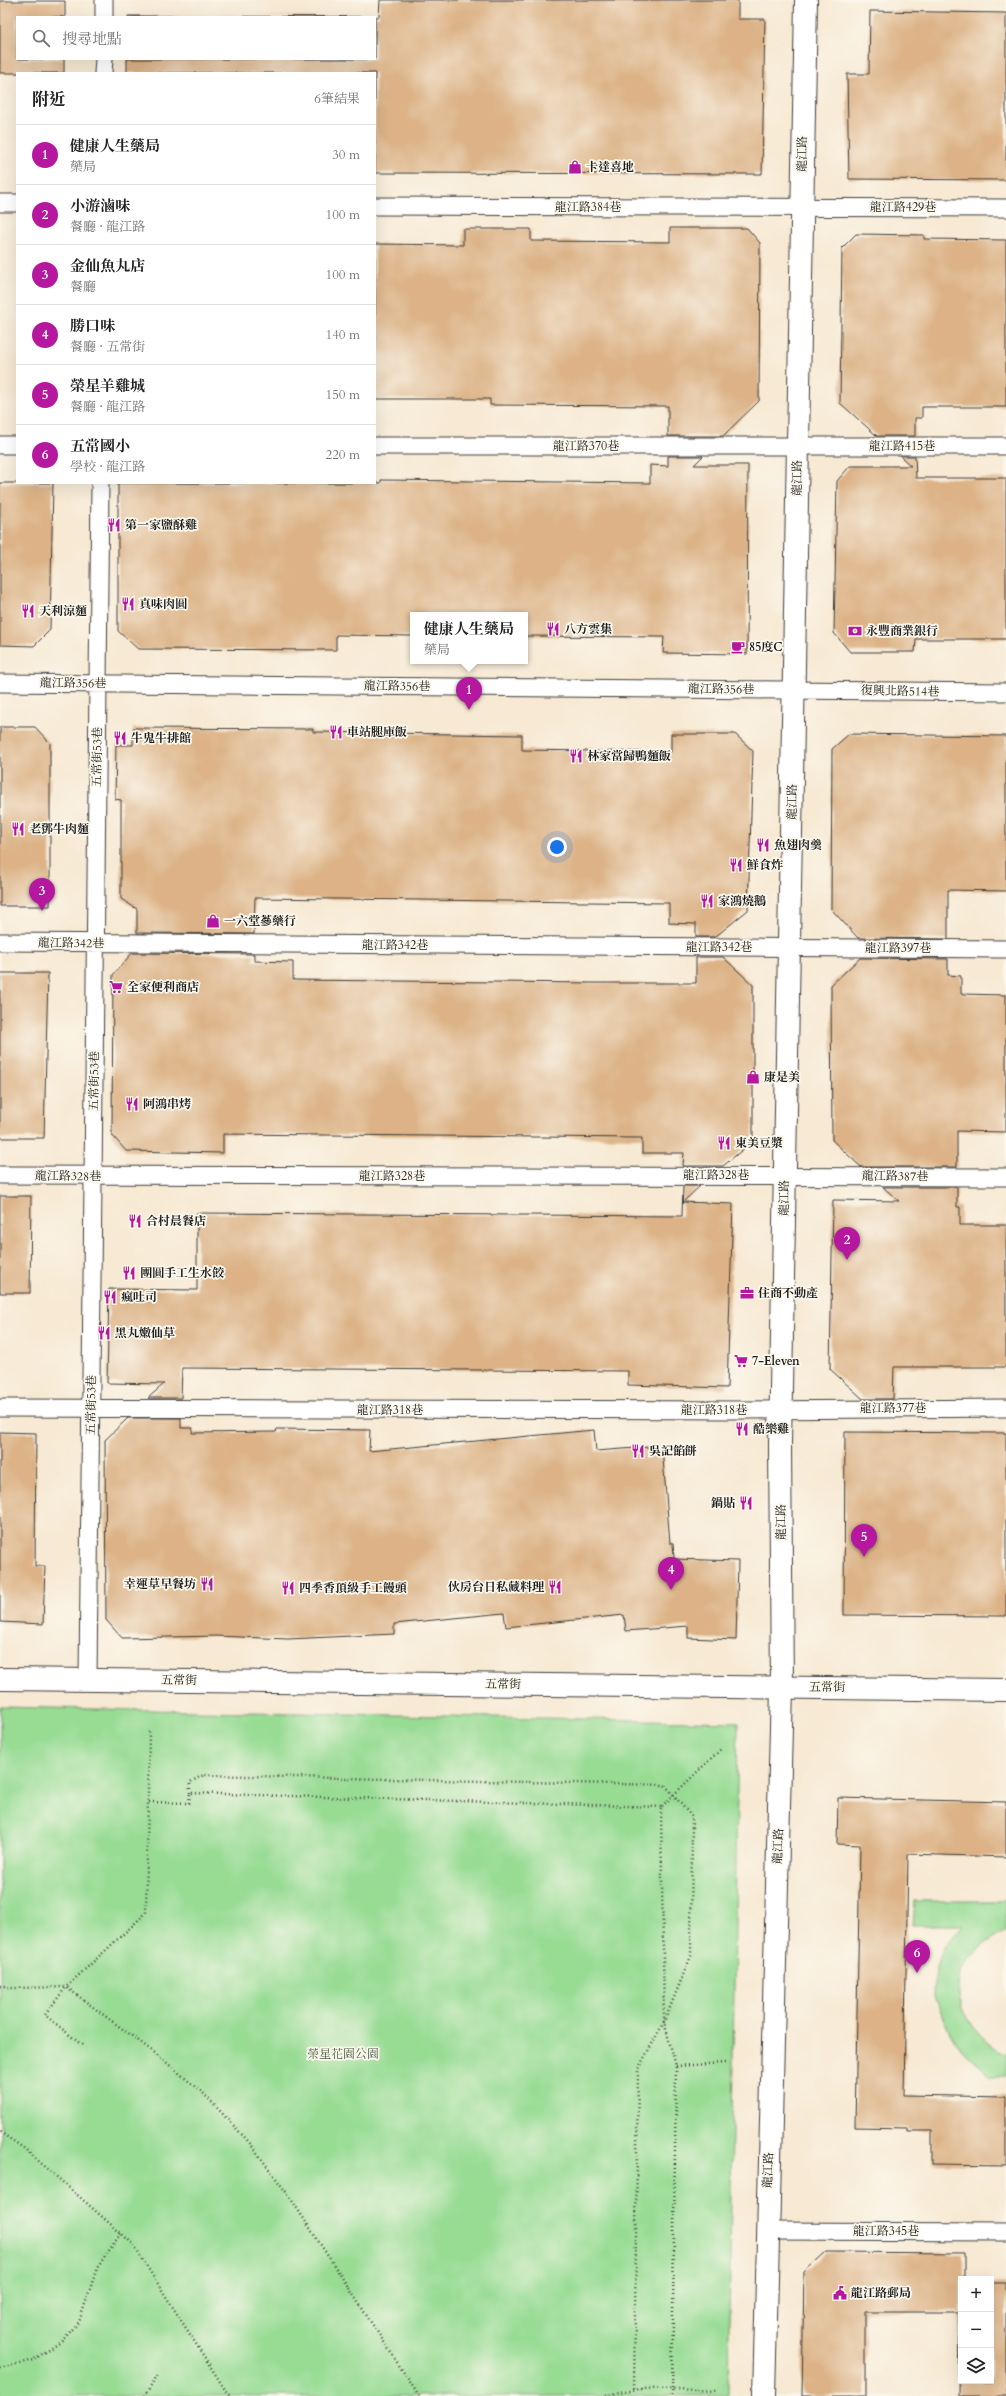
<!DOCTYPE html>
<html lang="zh-TW">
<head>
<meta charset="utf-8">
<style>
  body { margin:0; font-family:Cardo,"Noto Serif TC",serif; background:#f6f6f6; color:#222 }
  .controls { position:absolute; right:12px; bottom:12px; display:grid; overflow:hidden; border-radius:0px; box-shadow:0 4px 16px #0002 }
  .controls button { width:36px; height:36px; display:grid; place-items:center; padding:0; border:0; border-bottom:1px solid #e0e0e0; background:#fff; color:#222; font:20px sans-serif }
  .you { position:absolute; left:557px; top:847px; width:14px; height:14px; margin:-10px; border:3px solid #fff; border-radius:50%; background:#1a73e8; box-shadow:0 0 0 6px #1a73e833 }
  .badge { display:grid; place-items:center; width:26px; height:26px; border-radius:50%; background:#b5179e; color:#fff; font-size:13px; font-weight:700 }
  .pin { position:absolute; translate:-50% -33px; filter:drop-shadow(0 1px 2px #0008) }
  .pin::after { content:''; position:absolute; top:21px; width:14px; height:12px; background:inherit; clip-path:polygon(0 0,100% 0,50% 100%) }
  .popup { position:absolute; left:410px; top:612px; width:118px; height:52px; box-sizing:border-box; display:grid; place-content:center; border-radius:0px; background:#fff; filter:drop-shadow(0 1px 3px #0005); font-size:13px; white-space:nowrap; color:#767676 }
  .popup b { font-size:15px; color:#222 }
  .popup::after { content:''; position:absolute; left:50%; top:100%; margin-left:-8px; border:8px solid transparent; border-top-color:#fff }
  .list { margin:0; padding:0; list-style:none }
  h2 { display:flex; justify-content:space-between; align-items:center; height:52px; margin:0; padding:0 16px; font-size:17px }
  h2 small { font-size:13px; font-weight:400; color:#767676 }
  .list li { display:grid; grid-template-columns:26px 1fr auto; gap:12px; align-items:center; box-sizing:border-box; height:60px; padding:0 16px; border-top:1px solid #e0e0e0 }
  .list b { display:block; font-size:15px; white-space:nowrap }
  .list p { margin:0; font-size:13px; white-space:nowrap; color:#767676 }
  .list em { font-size:13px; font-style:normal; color:#767676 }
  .icon { flex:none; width:22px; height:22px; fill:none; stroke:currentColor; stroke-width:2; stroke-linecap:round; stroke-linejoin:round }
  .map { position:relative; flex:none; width:1006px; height:2396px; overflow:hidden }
  .search { position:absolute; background:#fff; box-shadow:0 4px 16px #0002; left:16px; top:16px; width:360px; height:44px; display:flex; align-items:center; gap:10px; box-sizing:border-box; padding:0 14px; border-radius:0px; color:#767676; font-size:15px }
  .panel { position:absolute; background:#fff; box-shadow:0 4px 16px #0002; left:16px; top:72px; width:360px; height:412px; border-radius:0px }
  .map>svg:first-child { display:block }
  .green { fill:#98dc94; stroke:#5a7c58 }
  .building { fill:#dcb286 }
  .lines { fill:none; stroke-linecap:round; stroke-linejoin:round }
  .lane-casing { stroke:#3d3b37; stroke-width:19 }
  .street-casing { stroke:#3d3b37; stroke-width:24 }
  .secondary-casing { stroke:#3d3b37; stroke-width:24 }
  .path { stroke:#3d3b37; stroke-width:2.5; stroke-dasharray:1 3; stroke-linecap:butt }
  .lane { stroke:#fff; stroke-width:17 }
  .street { stroke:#fff; stroke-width:22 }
  .secondary { stroke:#fff; stroke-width:22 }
  .labels { text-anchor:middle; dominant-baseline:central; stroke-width:3.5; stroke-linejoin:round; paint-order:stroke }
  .street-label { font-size:12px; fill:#1c1c1c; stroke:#fbf7ec }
  .poi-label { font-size:12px; font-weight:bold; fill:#1c1c1c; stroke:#fbf7ec; text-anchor:start }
  .park-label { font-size:12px; fill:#475f46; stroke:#fbf7ec }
</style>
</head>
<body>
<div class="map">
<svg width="1006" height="2396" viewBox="0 0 1006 2396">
  <rect width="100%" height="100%" fill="#fbf7ec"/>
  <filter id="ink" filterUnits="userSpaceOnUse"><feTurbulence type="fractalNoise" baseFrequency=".025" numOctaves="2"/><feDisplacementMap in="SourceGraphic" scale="8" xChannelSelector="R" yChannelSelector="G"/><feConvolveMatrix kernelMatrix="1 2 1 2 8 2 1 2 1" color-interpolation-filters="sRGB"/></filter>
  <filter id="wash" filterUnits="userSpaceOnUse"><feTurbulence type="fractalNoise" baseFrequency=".012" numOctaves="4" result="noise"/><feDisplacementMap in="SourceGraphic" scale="16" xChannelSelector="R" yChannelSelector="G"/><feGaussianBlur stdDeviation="0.9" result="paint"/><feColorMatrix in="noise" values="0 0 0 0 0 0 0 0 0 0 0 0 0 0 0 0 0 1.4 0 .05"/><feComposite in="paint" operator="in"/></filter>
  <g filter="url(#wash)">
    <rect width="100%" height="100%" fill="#f7e9d3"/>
    <path class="green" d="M 0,1707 L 738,1722 L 728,2396 L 0,2396 Z
      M 915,1901 L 1006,1901 L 1006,1930 C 990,1941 971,1951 962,1969 C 947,2000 979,2042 1006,2054 L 1006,2076 L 991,2076 L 970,2057 L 954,2039 L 934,1997 L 936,1967 L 945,1946 L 963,1925 L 913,1925 Z"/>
    <g id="blocks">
      <path class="building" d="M 380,0 L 738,0 L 738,19 L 765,19 L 762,174 L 375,173 L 375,73 L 127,73 L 127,59 L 375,59 L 375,17 L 128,17 L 128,16 L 379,17 Z
        M 0,1 L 65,1 L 65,17 L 17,17 L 17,59 L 64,59 L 64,73 L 0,73 Z
        M 870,11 L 1006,13 L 1006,180 L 849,179 L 847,74 L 869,74 Z
        M 670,228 L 747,228 L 760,243 L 759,401 L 723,436 L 668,436 L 668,406 L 490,405 L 490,399 L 375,399 L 375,244 L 463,245 L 463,229 L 531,229 L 531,241 L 670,242 Z
        M 856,234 L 924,235 L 924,239 L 1006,240 L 1006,407 L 922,407 L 922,418 L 915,418 L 915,436 L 877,436 L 840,403 L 842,248 Z
        M 668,456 L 703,456 L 694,465 L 748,465 L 747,654 L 663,653 L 664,637 L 525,636 L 525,615 L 413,615 L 413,636 L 336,635 L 336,650 L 138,649 L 118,631 L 118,483 L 381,483 L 381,480 L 650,483 L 650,465 L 668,466 Z
        M 900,456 L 915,456 L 916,478 L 1006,478 L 1006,639 L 916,639 L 915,652 L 850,652 L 834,633 L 837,481 L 850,466 L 911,466 Z
        M 0,483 L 53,483 L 50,630 L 34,646 L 0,645 Z
        M 0,727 L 35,727 L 50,743 L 50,906 L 0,906 Z
        M 133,728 L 313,729 L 313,732 L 522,735 L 522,750 L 592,751 L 671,752 L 671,734 L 735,734 L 753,751 L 748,910 L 715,937 L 696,937 L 696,924 L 669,923 L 669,903 L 255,898 L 254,934 L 137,933 L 137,909 L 121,899 L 121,800 L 115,799 L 116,745 L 133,745 Z
        M 849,734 L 1006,736 L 1006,891 L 948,890 L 948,939 L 858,938 L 831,909 L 832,749 Z
        M 132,953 L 254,954 L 254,961 L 293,962 L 293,980 L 593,983 L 696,983 L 696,957 L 723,957 L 753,985 L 753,1141 L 723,1166 L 683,1166 L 684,1153 L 642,1153 L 642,1138 L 223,1134 L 223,1153 L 126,1151 L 112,1135 L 113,975 Z
        M 860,958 L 948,959 L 948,975 L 961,976 L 961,994 L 1006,995 L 1006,1132 L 957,1131 L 957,1167 L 861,1167 L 832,1140 L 831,985 Z
        M 0,973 L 48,973 L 44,1138 L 0,1138 Z
        M 683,1186 L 700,1186 L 683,1202 L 733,1204 L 727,1388 L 628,1385 L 628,1371 L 182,1368 L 181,1398 L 148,1398 L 164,1384 L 107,1383 L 109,1289 L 197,1290 L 197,1213 L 682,1216 Z
        M 883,1187 L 957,1187 L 957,1207 L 960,1207 L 960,1225 L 1006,1225 L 1006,1367 L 894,1367 L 893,1399 L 863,1399 L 830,1369 L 833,1200 L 899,1201 Z
        M 0,1196 L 31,1196 L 30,1293 L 0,1293 Z
        M 128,1418 L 181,1418 L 181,1428 L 193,1428 L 192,1433 L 276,1432 L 277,1429 L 370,1430 L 369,1451 L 594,1430 L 596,1451 L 662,1446 L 670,1543 L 673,1543 L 674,1559 L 738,1561 L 736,1640 L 688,1638 L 688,1626 L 626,1631 L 624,1615 L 506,1627 L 504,1613 L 394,1624 L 394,1634 L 288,1639 L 216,1636 L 122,1638 L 106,1620 L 105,1440 Z
        M 0,1432 L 36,1433 L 35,1566 L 45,1566 L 43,1624 L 0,1622 Z
        M 845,1432 L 1006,1433 L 1006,1616 L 844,1615 Z
        M 838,1798 L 1006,1802 L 1006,1857 L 908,1854 L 904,2095 L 1006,2097 L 1006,2165 L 932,2164 L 932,2131 L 908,2131 L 908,2128 L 855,2127 L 860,1845 L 837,1844 Z
        M 826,2252 L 964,2253 L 964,2279 L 961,2279 L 961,2381 L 991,2381 L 991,2283 L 1006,2283 L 1006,2396 L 958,2396 L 959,2312 L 865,2312 L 865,2396 L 802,2396 L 804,2272 Z"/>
    </g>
  </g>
  <g filter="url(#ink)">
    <use href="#blocks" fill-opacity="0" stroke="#3d3b37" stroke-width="1"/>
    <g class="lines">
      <g class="lane-casing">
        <path id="lane" d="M 104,17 L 104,0
          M 103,73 L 104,59
          M 0,203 L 17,203
          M 375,206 L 1006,208
          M 0,445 L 17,445
          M 375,446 L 1006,446
          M 0,683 L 1006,692
          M 0,942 L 1006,949
          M 0,1175 L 1006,1177
          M 0,1408 L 743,1410 L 1006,1408
          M 88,1679 L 100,483
          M 767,2231 L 1006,2232"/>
      </g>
      <g class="street-casing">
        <path id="street" d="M 764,2396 L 782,1688 L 780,1444 L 806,0"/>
      </g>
      <g class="secondary-casing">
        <path id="secondary" d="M 0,1679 L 1006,1690"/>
      </g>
      <path class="path" d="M 190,1793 L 190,1782 L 204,1775 L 665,1785 L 692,1817 L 691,1956 L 664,2022 L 638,2069 L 634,2390
        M 149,1802 L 189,1803 L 190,1793 L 661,1807
        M 0,1985 L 11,1988 L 66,1987 L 155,2053 L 204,2094 L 249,2142 L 289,2196 L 419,2396
        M 82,2045 L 45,2015 L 66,1987 L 146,1913 L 149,1731
        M 676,2066 L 725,2063
        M 0,2132 L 25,2149 L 132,2243 L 224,2388 L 232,2396
        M 0,2368 L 33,2360 L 61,2342 L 79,2322 L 97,2268 L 121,2233
        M 144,2396 L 159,2373
        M 606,2396 C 637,2384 683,2390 717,2391
        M 672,2396 L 676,2066 L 664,2022 L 661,1807 L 722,1748"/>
      <use href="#lane" class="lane"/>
      <use href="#street" class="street"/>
      <use href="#secondary" class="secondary"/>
    </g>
  </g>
  <defs>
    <g id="shop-bare" transform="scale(1.08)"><path d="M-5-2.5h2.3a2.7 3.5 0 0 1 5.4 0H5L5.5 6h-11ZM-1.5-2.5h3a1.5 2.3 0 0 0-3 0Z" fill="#b5179e" stroke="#fbf7ec" stroke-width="2.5" paint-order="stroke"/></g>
    <g id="restaurant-bare" transform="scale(1.08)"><path d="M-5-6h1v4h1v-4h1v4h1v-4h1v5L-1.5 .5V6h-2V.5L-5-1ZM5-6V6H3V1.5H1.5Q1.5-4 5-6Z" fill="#b5179e" stroke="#fbf7ec" stroke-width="2.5" paint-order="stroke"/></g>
    <g id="bank-bare" transform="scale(1.08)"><path d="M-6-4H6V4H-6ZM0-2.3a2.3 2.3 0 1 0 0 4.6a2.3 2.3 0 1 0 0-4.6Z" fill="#b5179e" stroke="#fbf7ec" stroke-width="2.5" paint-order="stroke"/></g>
    <g id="cafe-bare" transform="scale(1.08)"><path d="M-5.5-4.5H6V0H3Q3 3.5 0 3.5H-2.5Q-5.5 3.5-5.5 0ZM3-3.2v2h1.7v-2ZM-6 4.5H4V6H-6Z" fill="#b5179e" stroke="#fbf7ec" stroke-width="2.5" paint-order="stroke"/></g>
    <g id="supermarket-bare" transform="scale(1.08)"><path d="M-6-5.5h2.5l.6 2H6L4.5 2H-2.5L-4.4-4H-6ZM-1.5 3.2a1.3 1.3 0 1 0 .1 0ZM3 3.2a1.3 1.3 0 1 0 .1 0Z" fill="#b5179e" stroke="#fbf7ec" stroke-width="2.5" paint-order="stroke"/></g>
    <g id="office-bare" transform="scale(1.08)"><path d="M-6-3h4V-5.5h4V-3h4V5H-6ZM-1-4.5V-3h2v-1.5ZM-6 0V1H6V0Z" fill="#b5179e" stroke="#fbf7ec" stroke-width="2.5" paint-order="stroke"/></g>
    <g id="civic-bare" transform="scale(1.08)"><path d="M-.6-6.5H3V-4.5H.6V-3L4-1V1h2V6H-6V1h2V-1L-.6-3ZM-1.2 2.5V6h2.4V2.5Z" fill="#b5179e" stroke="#fbf7ec" stroke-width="2.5" paint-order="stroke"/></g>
  </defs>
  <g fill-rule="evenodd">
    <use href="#shop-bare" x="575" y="167"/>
    <use href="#restaurant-bare" x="114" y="525"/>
    <use href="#restaurant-bare" x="128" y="604"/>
    <use href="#restaurant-bare" x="28" y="611"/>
    <use href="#restaurant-bare" x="553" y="629"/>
    <use href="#bank-bare" x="855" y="631"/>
    <use href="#cafe-bare" x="738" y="647"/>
    <use href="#restaurant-bare" x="336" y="732"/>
    <use href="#restaurant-bare" x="120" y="738"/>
    <use href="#restaurant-bare" x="576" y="756"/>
    <use href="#restaurant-bare" x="18" y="829"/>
    <use href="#restaurant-bare" x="763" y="845"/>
    <use href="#restaurant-bare" x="736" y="865"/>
    <use href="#restaurant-bare" x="707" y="901"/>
    <use href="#shop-bare" x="213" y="921"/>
    <use href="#supermarket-bare" x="116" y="987"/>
    <use href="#shop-bare" x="753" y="1077"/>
    <use href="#restaurant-bare" x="132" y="1104"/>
    <use href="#restaurant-bare" x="724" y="1143"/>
    <use href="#restaurant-bare" x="135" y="1221"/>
    <use href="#restaurant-bare" x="129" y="1273"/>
    <use href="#office-bare" x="747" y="1293"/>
    <use href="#restaurant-bare" x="110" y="1297"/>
    <use href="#restaurant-bare" x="104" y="1333"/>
    <use href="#supermarket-bare" x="741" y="1361"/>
    <use href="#restaurant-bare" x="742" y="1429"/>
    <use href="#restaurant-bare" x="638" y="1451"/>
    <use href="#restaurant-bare" x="746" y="1503"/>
    <use href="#restaurant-bare" x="207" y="1584"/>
    <use href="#restaurant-bare" x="555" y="1587"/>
    <use href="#restaurant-bare" x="288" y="1588"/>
    <use href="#civic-bare" x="840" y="2293"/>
  </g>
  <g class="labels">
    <g class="street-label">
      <text transform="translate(802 154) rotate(-89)">龍江路</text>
      <text x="588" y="207">龍江路384巷</text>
      <text x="903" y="207">龍江路429巷</text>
      <text x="586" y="446">龍江路370巷</text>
      <text x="902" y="446">龍江路415巷</text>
      <text transform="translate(797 478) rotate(-89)">龍江路</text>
      <text transform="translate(73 683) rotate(1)">龍江路356巷</text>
      <text transform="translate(397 686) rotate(1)">龍江路356巷</text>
      <text transform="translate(721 689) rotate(1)">龍江路356巷</text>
      <text transform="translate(900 691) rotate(1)">復興北路514巷</text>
      <text transform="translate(97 757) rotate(-89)">五常街53巷</text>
      <text transform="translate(792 802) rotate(-89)">龍江路</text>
      <text transform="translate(71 943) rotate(1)">龍江路342巷</text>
      <text x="395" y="945">龍江路342巷</text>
      <text x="719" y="947">龍江路342巷</text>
      <text x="898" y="948">龍江路397巷</text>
      <text transform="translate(94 1081) rotate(-89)">五常街53巷</text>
      <text x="716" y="1175">龍江路328巷</text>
      <text transform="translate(68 1176) rotate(1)">龍江路328巷</text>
      <text x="392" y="1176">龍江路328巷</text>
      <text transform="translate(895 1176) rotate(1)">龍江路387巷</text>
      <text transform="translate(784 1198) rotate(-89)">龍江路</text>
      <text transform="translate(91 1405) rotate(-89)">五常街53巷</text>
      <text x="893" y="1408">龍江路377巷</text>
      <text x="390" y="1410">龍江路318巷</text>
      <text x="714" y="1410">龍江路318巷</text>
      <text transform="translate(781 1522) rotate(-90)">龍江路</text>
      <text transform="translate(179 1680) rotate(1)">五常街</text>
      <text transform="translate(503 1684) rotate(1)">五常街</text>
      <text x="827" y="1687">五常街</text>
      <text transform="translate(778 1846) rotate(-88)">龍江路</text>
      <text transform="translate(768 2170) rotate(-88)">龍江路</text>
      <text x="886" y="2231">龍江路345巷</text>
    </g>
    <g class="poi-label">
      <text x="586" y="167">卡達喜地</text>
      <text x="125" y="525">第一家鹽酥雞</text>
      <text x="139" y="604">真味肉圓</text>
      <text x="39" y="611">天利涼麵</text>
      <text x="564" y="629">八方雲集</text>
      <text x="866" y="631">永豐商業銀行</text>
      <text x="749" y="647">85度C</text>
      <text x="347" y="732">車站腿庫飯</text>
      <text x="131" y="738">牛鬼牛排館</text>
      <text x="587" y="756">林家當歸鴨麵飯</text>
      <text x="29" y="829">老鄧牛肉麵</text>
      <text x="774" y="845">魚翅肉羹</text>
      <text x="747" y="865">鮮食炸</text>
      <text x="718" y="901">家鴻燒鵝</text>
      <text x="224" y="921">一六堂蔘藥行</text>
      <text x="127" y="987">全家便利商店</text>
      <text x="764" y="1077">康是美</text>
      <text x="143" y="1104">阿鴻串烤</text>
      <text x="735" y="1143">東美豆漿</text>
      <text x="146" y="1221">合村晨餐店</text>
      <text x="140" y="1273">團圓手工生水餃</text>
      <text x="758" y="1293">住商不動產</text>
      <text x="121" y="1297">瘋吐司</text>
      <text x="115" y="1333">黑丸嫩仙草</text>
      <text x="752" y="1361">7-Eleven</text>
      <text x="753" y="1429">酷樂雞</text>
      <text x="649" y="1451">吳記餡餅</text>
      <text x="735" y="1503" text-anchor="end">鍋貼</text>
      <text x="196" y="1584" text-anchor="end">幸運草早餐坊</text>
      <text x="544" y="1587" text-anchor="end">伙房台日私藏料理</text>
      <text x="299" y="1588">四季香頂級手工饅頭</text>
      <text x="851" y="2293">龍江路郵局</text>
    </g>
    <g class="park-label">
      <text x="343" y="2054">榮星花園公園</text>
    </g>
  </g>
</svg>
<div class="controls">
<button>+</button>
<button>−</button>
<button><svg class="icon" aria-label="layers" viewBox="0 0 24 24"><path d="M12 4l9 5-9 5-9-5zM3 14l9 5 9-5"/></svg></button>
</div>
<div class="you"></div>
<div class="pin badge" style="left:469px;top:710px">1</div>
<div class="popup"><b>健康人生藥局</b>藥局</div>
<div class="pin badge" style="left:847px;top:1260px">2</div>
<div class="pin badge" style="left:42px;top:911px">3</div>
<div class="pin badge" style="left:671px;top:1590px">4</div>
<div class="pin badge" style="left:864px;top:1557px">5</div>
<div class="pin badge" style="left:917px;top:1973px">6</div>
<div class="search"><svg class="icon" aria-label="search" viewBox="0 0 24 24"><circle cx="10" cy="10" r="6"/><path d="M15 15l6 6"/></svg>搜尋地點</div>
<section class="panel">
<h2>附近<small>6筆結果</small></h2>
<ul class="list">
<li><span class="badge">1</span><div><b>健康人生藥局</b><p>藥局</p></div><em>30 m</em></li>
<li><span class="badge">2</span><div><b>小游滷味</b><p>餐廳 · 龍江路</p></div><em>100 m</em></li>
<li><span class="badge">3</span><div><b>金仙魚丸店</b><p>餐廳</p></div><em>100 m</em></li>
<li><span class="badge">4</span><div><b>勝口味</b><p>餐廳 · 五常街</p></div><em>140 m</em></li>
<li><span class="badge">5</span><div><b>榮星羊雞城</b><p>餐廳 · 龍江路</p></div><em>150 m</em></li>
<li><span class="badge">6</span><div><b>五常國小</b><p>學校 · 龍江路</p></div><em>220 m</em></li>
</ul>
</section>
</div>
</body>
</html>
